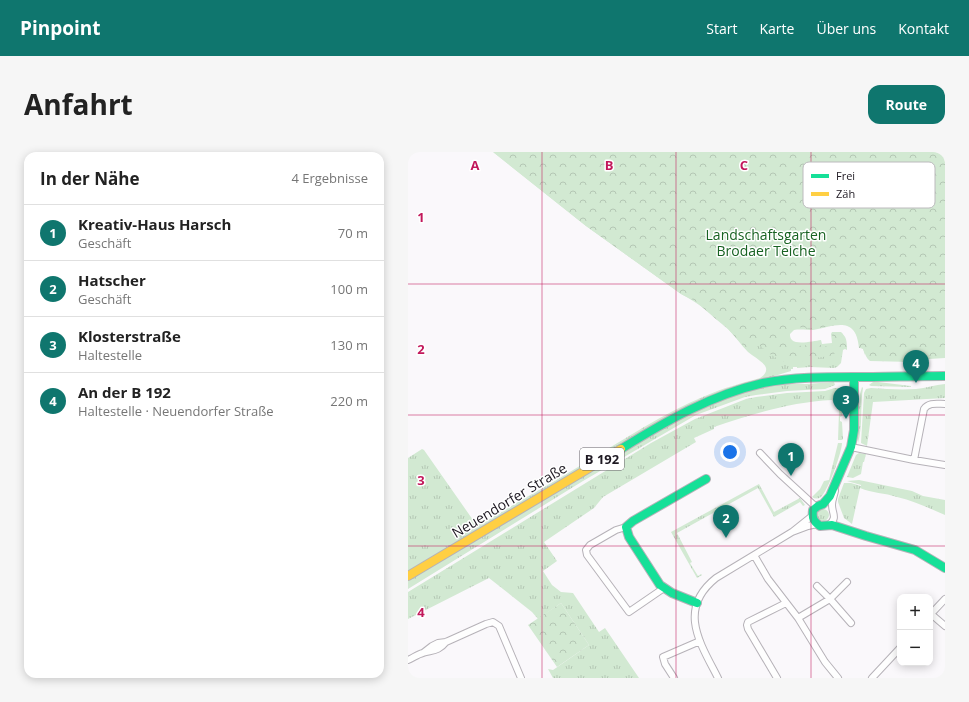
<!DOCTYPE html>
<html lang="de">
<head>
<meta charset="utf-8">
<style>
  body { margin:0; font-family:"Open Sans",sans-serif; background:#f6f6f6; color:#222 }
  .controls { position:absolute; right:12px; bottom:12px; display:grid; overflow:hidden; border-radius:8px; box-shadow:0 2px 10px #0003 }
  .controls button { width:36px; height:36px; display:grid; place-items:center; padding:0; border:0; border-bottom:1px solid #e0e0e0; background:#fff; color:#222; font:20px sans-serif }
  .you { position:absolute; left:322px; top:300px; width:14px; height:14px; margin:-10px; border:3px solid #fff; border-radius:50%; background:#1a73e8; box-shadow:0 0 0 6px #1a73e833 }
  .badge { display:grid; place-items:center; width:26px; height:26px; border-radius:50%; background:#0f766e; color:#fff; font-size:13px; font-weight:700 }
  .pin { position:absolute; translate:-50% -33px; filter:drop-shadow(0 1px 2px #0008) }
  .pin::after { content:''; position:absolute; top:21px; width:14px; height:12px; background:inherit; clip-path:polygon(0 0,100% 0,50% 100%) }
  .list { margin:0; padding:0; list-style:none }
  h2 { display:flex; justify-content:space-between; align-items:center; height:52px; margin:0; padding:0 16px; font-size:17px }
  h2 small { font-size:13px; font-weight:400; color:#767676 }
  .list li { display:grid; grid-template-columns:26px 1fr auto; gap:12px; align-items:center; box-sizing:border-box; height:56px; padding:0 16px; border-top:1px solid #e0e0e0 }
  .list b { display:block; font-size:15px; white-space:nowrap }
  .list p { margin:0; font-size:13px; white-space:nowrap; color:#767676 }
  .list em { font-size:13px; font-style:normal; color:#767676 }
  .map { position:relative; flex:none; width:537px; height:526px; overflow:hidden; border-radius:12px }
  header { display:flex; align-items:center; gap:24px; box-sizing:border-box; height:56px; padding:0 20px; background:#0f766e; color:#fff }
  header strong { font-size:19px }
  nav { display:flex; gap:22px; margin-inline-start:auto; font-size:14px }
  .intro { display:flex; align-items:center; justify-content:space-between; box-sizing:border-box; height:96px; padding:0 24px }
  h1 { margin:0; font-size:28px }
  .button { padding:10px 18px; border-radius:12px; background:#0f766e; color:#fff; font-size:14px; font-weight:700 }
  main { display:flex; gap:24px; padding:0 24px }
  aside { flex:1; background:#fff; border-radius:12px; box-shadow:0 2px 10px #0003 }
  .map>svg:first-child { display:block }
  .grass { fill:url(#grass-tufts) }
  .park { fill:url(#park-crowns) }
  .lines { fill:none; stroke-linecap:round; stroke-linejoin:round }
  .street-casing { stroke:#b6b2b8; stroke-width:8 }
  .fast-casing { stroke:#b6b2b8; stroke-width:10 }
  .slow-casing { stroke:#b6b2b8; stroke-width:10 }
  .street { stroke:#fefefe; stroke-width:6 }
  .fast { stroke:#16e098; stroke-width:8 }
  .slow { stroke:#ffcf43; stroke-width:8 }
  .grid { fill:none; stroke:#c2185b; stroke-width:1; stroke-opacity:0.55 }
  .labels { text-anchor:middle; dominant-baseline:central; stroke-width:3; stroke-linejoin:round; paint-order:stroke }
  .shield { fill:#fff; stroke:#625e64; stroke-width:1 }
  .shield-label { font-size:13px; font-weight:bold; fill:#1e1922 }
  .park-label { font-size:14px; fill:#186222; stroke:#fff }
  .street-label { font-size:14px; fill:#1e1922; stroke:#fff }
  .key { fill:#fff; stroke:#bcbabd; stroke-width:1 }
  .key-label { font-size:11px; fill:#1e1922 }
  .grid-label { font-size:13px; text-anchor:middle; font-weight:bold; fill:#c2185b; stroke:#fff; stroke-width:3; stroke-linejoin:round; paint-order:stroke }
</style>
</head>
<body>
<header>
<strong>Pinpoint</strong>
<nav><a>Start</a><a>Karte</a><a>Über uns</a><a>Kontakt</a></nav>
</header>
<div class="intro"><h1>Anfahrt</h1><a class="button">Route</a></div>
<main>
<aside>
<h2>In der Nähe<small>4 Ergebnisse</small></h2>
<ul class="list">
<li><span class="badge">1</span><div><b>Kreativ-Haus Harsch</b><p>Geschäft</p></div><em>70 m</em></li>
<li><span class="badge">2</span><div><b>Hatscher</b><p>Geschäft</p></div><em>100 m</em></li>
<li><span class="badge">3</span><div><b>Klosterstraße</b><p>Haltestelle</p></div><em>130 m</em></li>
<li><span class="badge">4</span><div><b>An der B 192</b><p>Haltestelle · Neuendorfer Straße</p></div><em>220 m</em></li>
</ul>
</aside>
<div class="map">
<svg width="537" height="526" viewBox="0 0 537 526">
  <defs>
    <pattern id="grass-tufts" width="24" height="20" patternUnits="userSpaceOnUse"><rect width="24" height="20" fill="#d2e9d2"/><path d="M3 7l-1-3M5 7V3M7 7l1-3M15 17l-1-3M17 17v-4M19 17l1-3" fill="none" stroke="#b4c7b4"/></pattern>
    <pattern id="park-crowns" width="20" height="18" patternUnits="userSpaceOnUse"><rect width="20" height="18" fill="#d2e9d2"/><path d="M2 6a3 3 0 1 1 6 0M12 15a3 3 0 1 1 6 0" fill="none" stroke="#b4c7b4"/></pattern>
  </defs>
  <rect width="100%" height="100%" fill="#faf8fb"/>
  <path class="grass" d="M 85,0 L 463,176 L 457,203 L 455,197 L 454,196 L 451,196 C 448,163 427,174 405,178 C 399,178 392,177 386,178 L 382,182 C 382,184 382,186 384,188 C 389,193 406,189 413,188 L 414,192 L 424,191 L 423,182 L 424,180 L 433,180 L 435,182 L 439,196 L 439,198 L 437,197 L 435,198 L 433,211 L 429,215 L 426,216 L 402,215 L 389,216 L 389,215 L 385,215 L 385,217 L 383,217 L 383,219 L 323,237 L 0,419 L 0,306 L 14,297 L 16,298 L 65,368 L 72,371 L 75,371 C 108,351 142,332 175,312 C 215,288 254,262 297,244 C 315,236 334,231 352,226 C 355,224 359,221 358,216 C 357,211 345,204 340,200 C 333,193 327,184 320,177 C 306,163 290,151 273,142 L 178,74 Z
    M 426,230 L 427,233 L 417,237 L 379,239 L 348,243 L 337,245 L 288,263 L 175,329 L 0,437 L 0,429 L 261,272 L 302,251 L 357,234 L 380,232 L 398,232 Z
    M 465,230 L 470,230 L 503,234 L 503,235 L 463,234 L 461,233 Z
    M 537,232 L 537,246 L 465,250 L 459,294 L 453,291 L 456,241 L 458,237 L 463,236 C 478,237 493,238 508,237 C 518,236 527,233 537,232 Z
    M 454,235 L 455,236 C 452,253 455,274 450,291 L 449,286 L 452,242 Z
    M 427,236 L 431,236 L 434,240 L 434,264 L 432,265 L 432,269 L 434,270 L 435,287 L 434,288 L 430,288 L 431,259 L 424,248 C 383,250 345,262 306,275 L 306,277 L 286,286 L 288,290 L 195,345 L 186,356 L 136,390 L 149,409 L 135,419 L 144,433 L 153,440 L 165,441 L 191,480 L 197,476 L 231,526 L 145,526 L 140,517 L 145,518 L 181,493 L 153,451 L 130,467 L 124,460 L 81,426 L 0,467 L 0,440 L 181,329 L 243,291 L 287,267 L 338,247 L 348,245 L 379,241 L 417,239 Z
    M 430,291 L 434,291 C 434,300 420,339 413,345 C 410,347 407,347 404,345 L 412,337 L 416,329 L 421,328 Z
    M 451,301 L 458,302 L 456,310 L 455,310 L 453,322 L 445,326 L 439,325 L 448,303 Z
    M 451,328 L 504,339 L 515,344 L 537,348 L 537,363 C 521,356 506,349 489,345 C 477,341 464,341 452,336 L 444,372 L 436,366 L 430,350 L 430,347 L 436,331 L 443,331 L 453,334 L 453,333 L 439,329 Z
    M 351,332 L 366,360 L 392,346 L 397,353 L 395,354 L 392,350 L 366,365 L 350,336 L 269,381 L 284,410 L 282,411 L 290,424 L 293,422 L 294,423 L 289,426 L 263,380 Z
    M409 363a6 6 0 1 1 12 0a6 6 0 1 1-12 0Z"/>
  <path class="park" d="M 85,0 L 537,0 L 537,206 L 521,207 L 504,210 L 462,209 C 458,206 457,201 455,197 L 452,196 C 448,165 432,172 410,176 C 400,177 391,173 381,177 C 370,201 399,193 411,191 L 414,195 L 425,193 L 424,182 L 425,181 C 437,179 439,186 439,196 L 432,196 C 421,208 422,203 408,206 C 403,207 399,209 395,209 C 391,210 384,210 379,210 C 371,209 358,200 353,194 L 344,194 L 339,198 L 320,177 L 309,168 L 287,149 L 273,142 L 178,74 Z
    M 153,451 L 181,493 L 149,515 L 120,473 Z"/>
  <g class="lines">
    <g class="street-casing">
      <path id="street" d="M 443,295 L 506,308 L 537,313
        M 352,301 L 372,322 L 408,355
        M 506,308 L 516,257 C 521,250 529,252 537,252
        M 404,364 L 384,380 L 400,374 L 409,372
        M 421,373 C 430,365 424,362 424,353 C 424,348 426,344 427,339
        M 218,375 L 208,378 L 182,393 L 178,398 L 179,403 L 221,460 L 256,436
        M 346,403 L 360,427 L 390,466 L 417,510 L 430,526
        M 409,434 L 422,447 L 443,471
        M 523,462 L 537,474
        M 522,463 L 537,447
        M 390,466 L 422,447 L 439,430
        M 15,501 L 24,494 L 30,491 L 38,490 L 78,472 L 85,470 L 91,474 L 113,526
        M 0,508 C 5,506 10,502 15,501 C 25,498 31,499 38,490
        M 266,526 L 257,512 L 255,505 L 292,489
        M 310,526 C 292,491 269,457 308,426 L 384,380
        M 369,526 L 340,477 L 339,473 L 340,470 L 378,451
        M 464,526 L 492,496"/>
    </g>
    <g class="fast-casing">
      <path id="fast" d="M 446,225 L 446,278 L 443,295 L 422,344 L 415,352 L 410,354 L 405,358 C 404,366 405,369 412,374 L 424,373 L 458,384 L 507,398 L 537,416
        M 213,297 C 258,269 303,243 355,231 C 385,225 416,225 446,225 C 476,225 507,224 537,224
        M 289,451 L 264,441 L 252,433 L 221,385 L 218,375 L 225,369 L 298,327"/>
    </g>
    <g class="slow-casing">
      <path id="slow" d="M 0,424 L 213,297"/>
    </g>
    <use href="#street" class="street"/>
    <use href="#fast" class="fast"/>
    <use href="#slow" class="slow"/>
  </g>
  <path class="grid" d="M 134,0 L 134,526M 268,0 L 268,526M 403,0 L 403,526M 0,132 L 537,132M 0,263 L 537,263M 0,394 L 537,394"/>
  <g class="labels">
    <rect class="shield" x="172" y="296" width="44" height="22" rx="3"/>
    <g class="shield-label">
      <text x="194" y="307">B 192</text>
    </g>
    <g class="park-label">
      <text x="358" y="82">Landschaftsgarten<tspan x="358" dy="16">Brodaer Teiche</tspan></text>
    </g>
    <g class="street-label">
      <text transform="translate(101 348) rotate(-31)">Neuendorfer Straße</text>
    </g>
  </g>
  <rect x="395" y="10" width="132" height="46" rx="6" class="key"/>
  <rect x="403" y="22" width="18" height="4" fill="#16e098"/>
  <rect x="403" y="40" width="18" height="4" fill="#ffcf43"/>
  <g class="key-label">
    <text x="428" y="28">Frei</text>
    <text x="428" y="46">Zäh</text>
  </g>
  <g class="grid-label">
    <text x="67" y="18">A</text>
    <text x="201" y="18">B</text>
    <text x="336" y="18">C</text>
    <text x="13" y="70">1</text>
    <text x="13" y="202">2</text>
    <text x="13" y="333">3</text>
    <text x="13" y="465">4</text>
  </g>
</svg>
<div class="controls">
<button>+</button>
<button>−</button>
</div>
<div class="you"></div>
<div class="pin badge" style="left:383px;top:324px">1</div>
<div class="pin badge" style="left:318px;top:386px">2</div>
<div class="pin badge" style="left:438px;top:267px">3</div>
<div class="pin badge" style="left:508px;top:231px">4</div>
</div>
</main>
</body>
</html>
